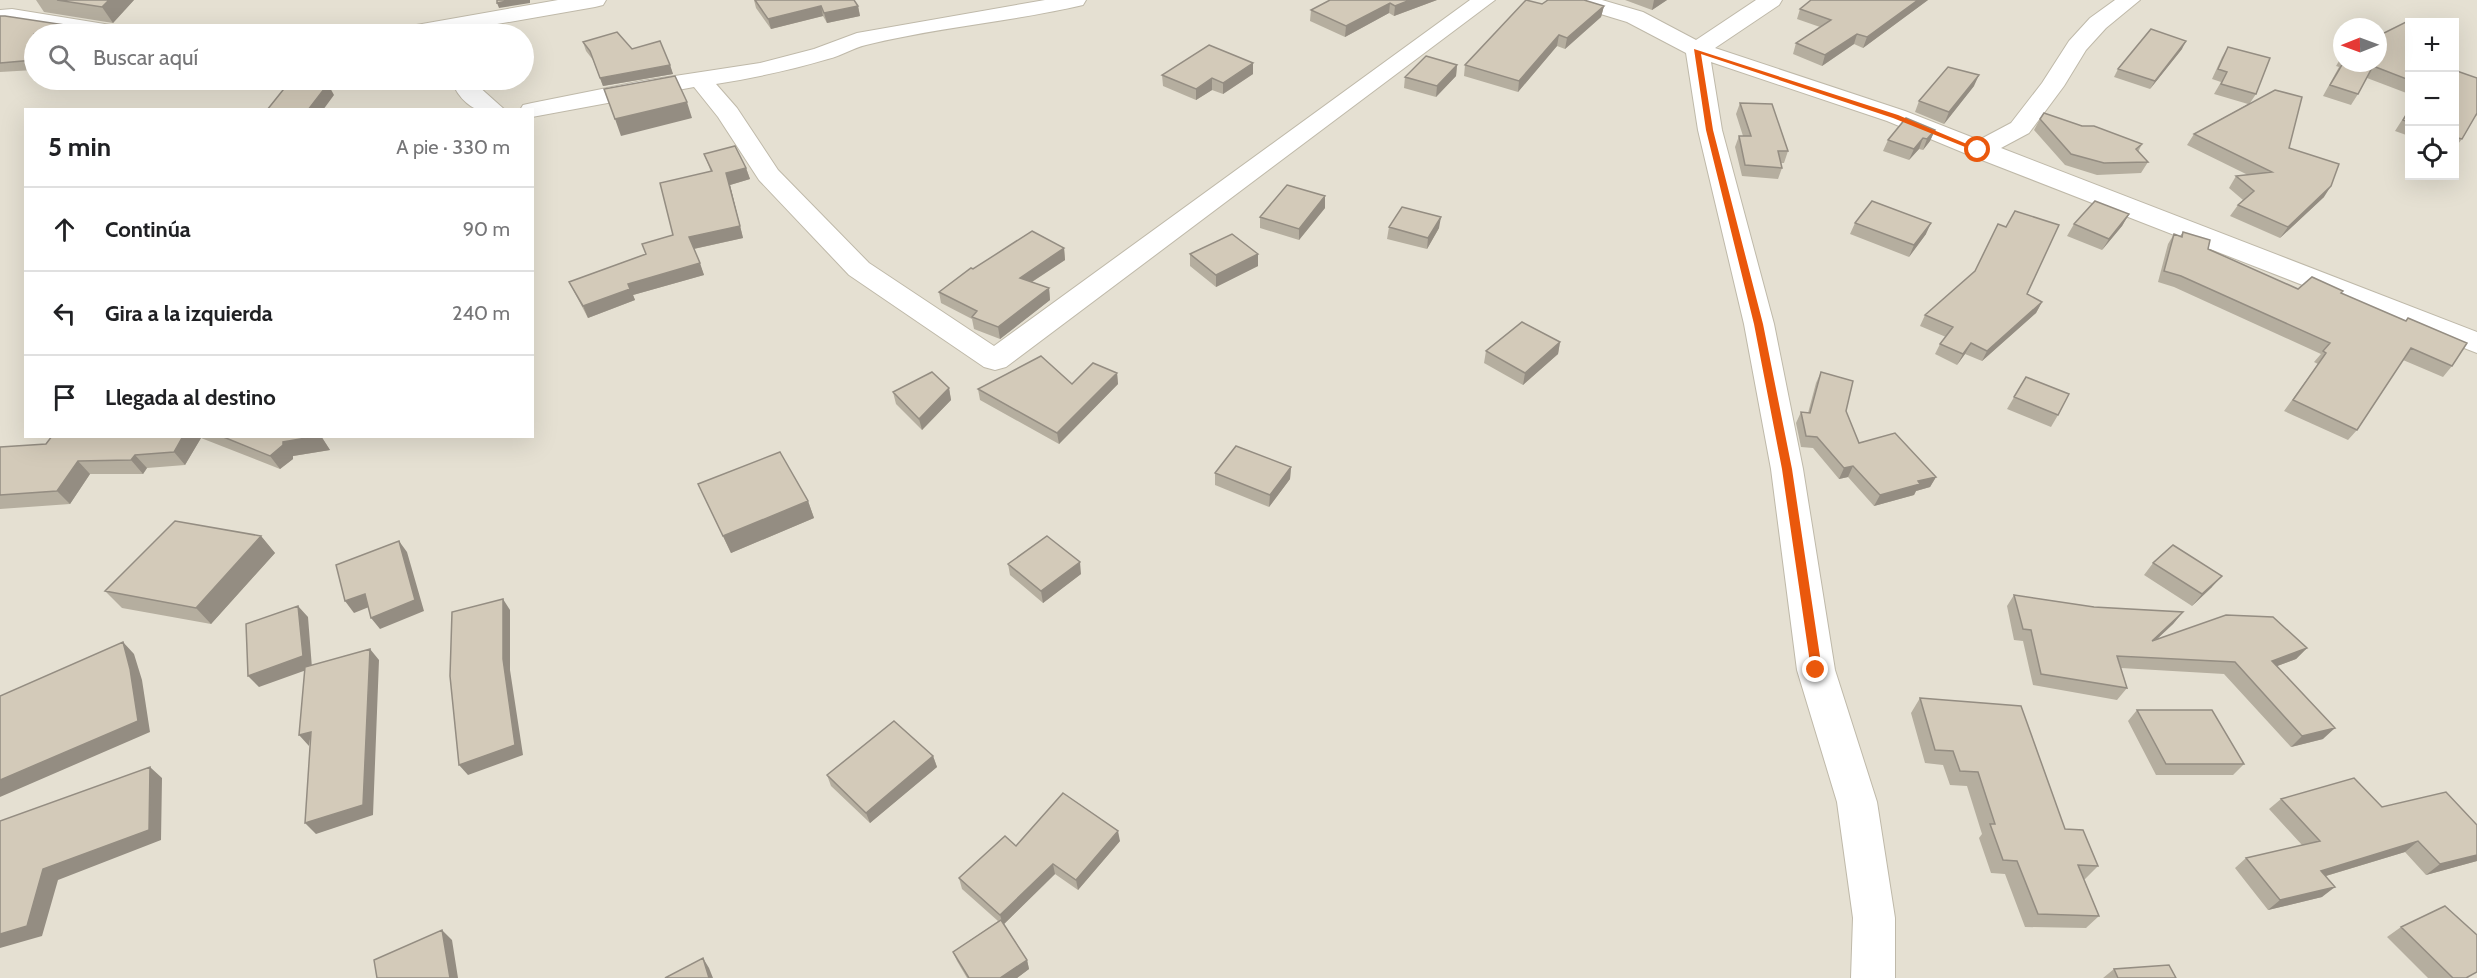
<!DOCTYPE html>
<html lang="es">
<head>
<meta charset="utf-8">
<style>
  body { margin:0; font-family:Cabin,sans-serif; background:#f2f2f2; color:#202124 }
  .controls { position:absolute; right:18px; top:18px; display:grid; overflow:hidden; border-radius:0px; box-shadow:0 6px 24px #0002 }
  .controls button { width:54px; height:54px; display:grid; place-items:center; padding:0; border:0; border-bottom:2px solid #e0e0e0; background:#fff; color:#202124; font:30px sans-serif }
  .compass { position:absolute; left:2333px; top:18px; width:54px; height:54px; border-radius:50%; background:#fff; box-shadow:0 6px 24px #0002; rotate:269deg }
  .stop { position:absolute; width:18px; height:18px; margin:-14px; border:4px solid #ea580c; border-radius:50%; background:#fff }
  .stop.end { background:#ea580c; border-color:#fff; box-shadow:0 2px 6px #0008 }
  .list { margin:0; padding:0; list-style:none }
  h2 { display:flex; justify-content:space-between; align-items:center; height:78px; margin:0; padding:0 24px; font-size:26px }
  h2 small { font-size:20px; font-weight:400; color:#757577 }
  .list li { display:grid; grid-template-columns:39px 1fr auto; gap:18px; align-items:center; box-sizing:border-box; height:84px; padding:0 24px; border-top:2px solid #e0e0e0 }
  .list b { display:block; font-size:22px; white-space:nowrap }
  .list em { font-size:20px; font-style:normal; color:#757577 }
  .icon { flex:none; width:33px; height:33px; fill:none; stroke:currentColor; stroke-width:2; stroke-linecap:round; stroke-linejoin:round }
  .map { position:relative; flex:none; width:2477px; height:978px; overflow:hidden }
  .search { position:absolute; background:#fff; box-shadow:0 6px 24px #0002; left:24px; top:24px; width:510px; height:66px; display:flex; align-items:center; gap:15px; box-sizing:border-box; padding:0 21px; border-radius:33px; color:#757577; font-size:22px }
  .panel { position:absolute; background:#fff; box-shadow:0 6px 24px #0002; left:24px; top:108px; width:510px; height:330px; border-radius:0px }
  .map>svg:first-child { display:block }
  .residential { fill:#e5e0d2; fill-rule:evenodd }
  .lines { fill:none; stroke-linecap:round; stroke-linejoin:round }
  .minor-casing { stroke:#bfb9a9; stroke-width:2 }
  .minor { fill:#fff; fill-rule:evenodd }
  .wall { fill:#b5ae9f }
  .shaded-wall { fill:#948d82 }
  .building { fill:#d3cab9; stroke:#948d82; stroke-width:1.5 }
  .route { fill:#ea580c }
</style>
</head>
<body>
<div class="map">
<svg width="2477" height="978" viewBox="0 0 2477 978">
  <rect width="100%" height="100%" fill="#f1eee3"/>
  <path class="residential" d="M 0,0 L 2477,0 L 2477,978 L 0,978 ZM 2410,22 L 2454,22 L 2454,176 L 2410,176 ZM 2342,27 L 2378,27 L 2378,63 L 2342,63 ZM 34,34 L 524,34 L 524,80 L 34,80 ZM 26,110 L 532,110 L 532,436 L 26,436 Z"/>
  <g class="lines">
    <g class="minor-casing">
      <path id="minor" d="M 558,0 L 606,0 L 603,5 L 595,7 L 440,34 L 394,34 L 397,29 L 405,27 Z
        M 1045,0 L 1086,0 L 1083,5 C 1011,22 938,27 866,45 C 853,48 841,56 828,59 C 791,70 754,78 716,84 L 737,108 L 778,170 L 869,263 L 994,346 L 1470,0 L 1495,0 L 1006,367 L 995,370 L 984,367 L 849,275 L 759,180 L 718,117 L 694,87 L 532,117 L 532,110 L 520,110 L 523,105 L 532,103 L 642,81 L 760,63 L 814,49 L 857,33 Z
        M 1568,0 L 1602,0 L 1643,12 L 1696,40 L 1756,0 L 1782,0 L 1779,5 L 1715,48 L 1905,111 L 1979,140 L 2011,123 L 2042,83 L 2069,41 L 2090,18 L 2115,0 L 2140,0 L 2106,28 L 2086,50 L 2064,86 L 2029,133 L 2001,148 L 2477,332 L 2477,353 L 1969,155 L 1887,121 L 1711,62 L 1722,130 L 1774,324 L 1803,469 L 1835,670 L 1877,802 L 1895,918 L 1895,978 L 1851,978 L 1853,918 L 1837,802 L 1797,670 L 1771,469 L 1744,324 L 1698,130 L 1686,53 L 1627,22 L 1571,5 Z
        M 12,9 L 123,27 L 131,29 L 134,34 L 85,34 L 12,23 L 0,24 L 0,10 Z
        M 453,80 L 475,80 L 477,85 L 505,110 C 497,110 488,111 480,110 C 468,108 453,91 453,80 Z"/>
    </g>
    <use href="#minor" class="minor"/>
  </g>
  <path class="wall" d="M 36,0 L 134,0 L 113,23 L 44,12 Z
    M 754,0 L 854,0 L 858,6 L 860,16 L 827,23 L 823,16 L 771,29 L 756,8 Z
    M 1330,0 L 1437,0 L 1394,16 L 1389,13 L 1345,37 L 1310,21 L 1311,10 Z
    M 1625,0 L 1667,0 L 1652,10 Z
    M 1811,0 L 1928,0 L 1863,48 L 1854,44 L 1822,66 L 1793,54 L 1796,43 L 1820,27 L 1797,19 L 1800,9 Z
    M 1542,4 L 1604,6 L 1601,17 L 1565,49 L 1557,46 L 1518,92 L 1464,76 L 1465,65 Z
    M 0,16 L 78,27 L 94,27 L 99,34 L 34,34 L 34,70 L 0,72 Z
    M 2409,22 L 2409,94 L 2367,78 L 2358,94 L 2351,105 L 2323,96 L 2339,67 L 2336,66 L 2342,56 L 2342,63 L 2378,63 Z
    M 583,42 L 632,49 L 670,65 L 673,74 L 603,86 L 593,60 L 586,51 Z
    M 2228,47 L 2256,94 L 2250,103 L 2289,148 L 2324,197 L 2280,238 L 2230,216 L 2238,205 L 2243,200 L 2229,188 L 2236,176 L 2248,175 L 2187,145 L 2194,134 L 2248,104 L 2214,94 L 2221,82 L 2212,79 L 2222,57 Z
    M 2182,49 L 2150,89 L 2114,77 L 2118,69 Z
    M 1253,63 L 1253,74 L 1223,94 L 1212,90 L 1196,100 L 1163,86 L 1162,75 Z
    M 1457,65 L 1456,76 L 1436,97 L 1404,88 L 1405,77 Z
    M 2454,70 L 2477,78 L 2477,116 L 2476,115 L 2462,139 L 2454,149 Z
    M 1974,86 L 1944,124 L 1915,112 L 1919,101 Z
    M 1740,103 L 1788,151 L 1784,163 L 1781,163 L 1782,168 L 1778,179 L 1742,176 L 1735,147 L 1739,136 L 1743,136 L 1736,114 Z
    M 2409,109 L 2409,136 L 2395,131 Z
    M 2040,119 L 2142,144 L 2138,152 L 2148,162 L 2141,173 L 2097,175 L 2065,165 L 2034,130 Z
    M 1935,130 L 1930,141 L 1923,150 L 1919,149 L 1909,160 L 1883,151 L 1888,140 Z
    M 704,154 L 746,168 L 750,179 L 730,185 L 743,238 L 694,249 L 704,275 L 633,295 L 635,300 L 588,318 L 569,282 L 646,254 L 673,235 L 711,172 Z
    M 1325,208 L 1299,240 L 1260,228 L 1260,217 Z
    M 2129,214 L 2122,226 L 2102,250 L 2067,236 L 2074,224 Z
    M 1855,223 L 1926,234 L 1909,257 L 1850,234 Z
    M 1389,227 L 1439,228 L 1427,249 L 1387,239 Z
    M 2183,232 L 2208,249 L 2298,289 L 2343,291 L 2341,293 L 2452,366 L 2443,377 L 2403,360 L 2357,430 L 2348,440 L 2284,411 L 2318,364 L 2314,362 L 2321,354 L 2174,287 L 2158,282 L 2168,244 L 2174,234 L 2180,236 Z
    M 1064,248 L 1065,260 L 1032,282 L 1049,288 L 1050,300 L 1000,339 L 974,329 L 972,319 L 941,303 L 939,292 L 973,269 Z
    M 1190,254 L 1258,266 L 1216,287 L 1190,266 Z
    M 2027,294 L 2042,302 L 2036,313 L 1982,361 L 1965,354 L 1957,365 L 1935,354 L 1940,344 L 1946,337 L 1920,326 L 1925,315 Z
    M 1560,342 L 1558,354 L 1523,385 L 1484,363 L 1486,351 Z
    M 1821,372 L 1846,411 L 1859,443 L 1936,477 L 1930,487 L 1916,491 L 1914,495 L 1874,506 L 1848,477 L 1839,479 L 1813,448 L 1801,447 L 1796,423 L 1801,412 L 1808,413 L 1816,383 Z
    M 1117,373 L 1118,384 L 1059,444 L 980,400 L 978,389 L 1072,384 Z
    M 2026,377 L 2058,415 L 2051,427 L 2007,409 Z
    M 949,388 L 951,400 L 922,430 L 896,404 L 893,392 Z
    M 52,436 L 321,436 L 330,450 L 293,456 L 293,459 L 280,469 L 201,438 L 185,465 L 147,468 L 143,474 L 90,474 L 70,504 L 0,509 L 0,447 L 46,444 Z
    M 1291,467 L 1290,479 L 1269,507 L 1215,485 L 1215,473 Z
    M 698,484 L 808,501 L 814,518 L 731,553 Z
    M 261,536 L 275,553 L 211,624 L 122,608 L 105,591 Z
    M 2153,563 L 2212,587 L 2192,606 L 2144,575 Z
    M 1008,564 L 1081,574 L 1043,603 L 1010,575 Z
    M 2014,595 L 2094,607 L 2183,612 L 2173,624 L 2157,639 L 2307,648 L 2296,659 L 2277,666 L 2323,739 L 2291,747 L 2224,674 L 2121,668 L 2127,688 L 2117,700 L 2033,685 L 2023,641 L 2014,640 L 2007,606 Z
    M 1920,698 L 2065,829 L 2098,866 L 2085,879 L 2084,879 L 2099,916 L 2086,928 L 2025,927 L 2005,874 L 1991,873 L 1979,838 L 1982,834 L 1967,786 L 1950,785 L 1943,765 L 1925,763 L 1911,713 Z
    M 2137,710 L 2244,764 L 2233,775 L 2156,775 L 2128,721 Z
    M 933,756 L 937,767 L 870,823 L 831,786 L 827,775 Z
    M 2281,799 L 2382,807 L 2477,861 L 2426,875 L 2405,852 L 2326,876 L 2322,897 L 2268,910 L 2235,868 L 2246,858 L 2302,845 L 2269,809 Z
    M 1120,841 L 1078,890 L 1055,874 L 1004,924 L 1027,960 L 1029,969 L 1017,978 L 967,978 L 957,961 L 953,952 L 998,921 L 962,889 L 959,878 L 1016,846 Z
    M 2401,927 L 2469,978 L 2428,978 L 2387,937 Z
    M 2114,969 L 2176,978 L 2103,978 Z"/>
  <path class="shaded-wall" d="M 109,0 L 134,0 L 113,23 L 102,7 Z
    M 512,0 L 530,0 L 530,3 L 499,8 L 497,3 Z
    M 1410,0 L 1437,0 L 1394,16 L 1395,6 Z
    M 1654,0 L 1667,0 L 1652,10 Z
    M 1918,0 L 1928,0 L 1863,48 L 1867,37 Z
    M 1390,3 L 1389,13 L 1345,37 L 1346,26 Z
    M 821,6 L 823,16 L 771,29 L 768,19 Z
    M 858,6 L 860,16 L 827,23 L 824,13 Z
    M 1604,6 L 1601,17 L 1565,49 L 1567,38 Z
    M 94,27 L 99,34 L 86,34 Z
    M 1857,34 L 1854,44 L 1822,66 L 1825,55 Z
    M 1559,35 L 1557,46 L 1518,92 L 1519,81 Z
    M 2186,41 L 2182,49 L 2150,89 L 2155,81 Z
    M 1253,63 L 1253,74 L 1223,94 L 1223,83 Z
    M 670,65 L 673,74 L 603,86 L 600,78 Z
    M 1457,65 L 1456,76 L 1436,97 L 1437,86 Z
    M 1979,75 L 1974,86 L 1944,124 L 1949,112 Z
    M 1212,78 L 1212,90 L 1196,100 L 1196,89 Z
    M 328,84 L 334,95 L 323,110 L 308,110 Z
    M 687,102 L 692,118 L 621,136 L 615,119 Z
    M 1935,130 L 1930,141 L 1923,150 L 1927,139 Z
    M 1923,138 L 1919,149 L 1909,160 L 1914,149 Z
    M 746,168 L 750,179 L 730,185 L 743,238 L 693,249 L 689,237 L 726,173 Z
    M 2331,186 L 2324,197 L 2280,238 L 2288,227 Z
    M 1325,196 L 1325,208 L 1299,240 L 1299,229 Z
    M 2129,214 L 2122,226 L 2102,250 L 2109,239 Z
    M 1441,217 L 1439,228 L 1427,249 L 1428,238 Z
    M 1931,223 L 1926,234 L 1909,257 L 1914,245 Z
    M 1064,248 L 1065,260 L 1021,289 L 1020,278 Z
    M 1258,254 L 1258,266 L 1216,287 L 1216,275 Z
    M 700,263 L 704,275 L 633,295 L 635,300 L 588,318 L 583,306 L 628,284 Z
    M 1049,288 L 1050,300 L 1000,339 L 998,327 Z
    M 2042,302 L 2036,313 L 1982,361 L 1987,351 Z
    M 1560,342 L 1558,354 L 1523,385 L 1525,373 Z
    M 1971,343 L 1965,354 L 1957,365 L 1963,354 Z
    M 1117,373 L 1118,384 L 1059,444 L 1057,433 Z
    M 949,388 L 951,400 L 922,430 L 919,419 Z
    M 183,436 L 200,436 L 201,438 L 185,465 L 174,452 Z
    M 318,436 L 321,436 L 330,450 L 293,456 L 293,459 L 280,469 L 270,456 L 283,442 Z
    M 135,455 L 147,468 L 143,474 L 131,460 Z
    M 78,461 L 90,474 L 70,504 L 57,491 Z
    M 1853,466 L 1848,477 L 1839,479 L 1844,468 Z
    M 1291,467 L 1290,479 L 1269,507 L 1270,495 Z
    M 1936,477 L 1930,487 L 1916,491 L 1914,495 L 1874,506 L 1880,495 L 1918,481 Z
    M 808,501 L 814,518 L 731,553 L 723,536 Z
    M 261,536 L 275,553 L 211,624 L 196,608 Z
    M 399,541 L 407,552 L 424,611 L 380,629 L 371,618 Z
    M 1080,562 L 1081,574 L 1043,603 L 1041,591 Z
    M 2222,576 L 2212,587 L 2192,606 L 2202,594 Z
    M 365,594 L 374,605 L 354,613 L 345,601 Z
    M 503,599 L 510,610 L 510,670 L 523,755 L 468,775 L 459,765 L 503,659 Z
    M 298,606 L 308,617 L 312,668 L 259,687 L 248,676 Z
    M 2183,612 L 2173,624 L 2143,652 L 2152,641 Z
    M 123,642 L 134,654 L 142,680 L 150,732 L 0,797 L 0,780 Z
    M 2307,648 L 2296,659 L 2261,672 L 2272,661 Z
    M 370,649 L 379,660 L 373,815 L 316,834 L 305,823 Z
    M 2335,728 L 2323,739 L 2291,747 L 2302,736 Z
    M 311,732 L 309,746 L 299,735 Z
    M 933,756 L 937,767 L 870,823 L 866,813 Z
    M 150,767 L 162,778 L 161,840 L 58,880 L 42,936 L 0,948 L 0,934 L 43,869 Z
    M 1118,831 L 1120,841 L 1078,890 L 1076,880 Z
    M 2418,841 L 2405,852 L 2309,881 L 2321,871 Z
    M 2477,855 L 2477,861 L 2426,875 L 2440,864 Z
    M 1053,864 L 1055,874 L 1003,925 L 1000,915 Z
    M 2335,887 L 2322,897 L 2268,910 L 2280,900 Z
    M 442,930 L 452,940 L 458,978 L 450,978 Z
    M 703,958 L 709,968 L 713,978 L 709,978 Z
    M 1027,960 L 1029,969 L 1017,978 L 1000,978 Z"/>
  <path class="building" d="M 57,0 L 109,0 L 102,7 Z
    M 497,0 L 512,0 L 497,3 Z
    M 755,0 L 854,0 L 858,6 L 824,13 L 821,6 L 768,19 Z
    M 1330,0 L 1410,0 L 1395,6 L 1390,3 L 1346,26 L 1311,10 Z
    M 1526,0 L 1542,4 L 1548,0 L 1584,0 L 1604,6 L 1567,38 L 1559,35 L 1519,81 L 1465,65 Z
    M 1811,0 L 1918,0 L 1867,37 L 1857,34 L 1825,55 L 1796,43 L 1831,20 L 1800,9 Z
    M 0,16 L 5,16 L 78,27 L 94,27 L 86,34 L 34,34 L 34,60 L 0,63 Z
    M 2408,21 L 2412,22 L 2409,22 L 2409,80 L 2373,66 L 2358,94 L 2330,85 L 2343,63 L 2378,63 L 2378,36 Z
    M 2151,29 L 2186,41 L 2155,81 L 2118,69 Z
    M 617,32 L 632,49 L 660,41 L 670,65 L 600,78 L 590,51 L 583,42 Z
    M 1209,45 L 1253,63 L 1223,83 L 1212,78 L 1196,89 L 1162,75 Z
    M 2228,47 L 2270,58 L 2256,94 L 2221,84 L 2227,72 L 2218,69 Z
    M 1426,56 L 1457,65 L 1437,86 L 1405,77 Z
    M 1948,67 L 1979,75 L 1949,112 L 1919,101 Z
    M 2454,70 L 2477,78 L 2477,113 L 2462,139 L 2454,137 Z
    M 675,76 L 687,102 L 615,119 L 604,89 Z
    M 328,84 L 308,110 L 267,110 L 287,85 Z
    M 2275,90 L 2302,97 L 2289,148 L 2339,164 L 2331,186 L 2288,227 L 2238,205 L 2254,191 L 2236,176 L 2272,172 L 2194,134 Z
    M 1740,103 L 1772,104 L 1788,151 L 1778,151 L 1782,168 L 1745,165 L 1739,136 L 1751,136 Z
    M 2409,110 L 2409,122 L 2403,120 Z
    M 2044,113 L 2082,126 L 2094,126 L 2142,144 L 2136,149 L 2148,162 L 2104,163 L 2071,154 L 2040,119 Z
    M 1906,118 L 1935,130 L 1927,139 L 1923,138 L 1914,149 L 1888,140 Z
    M 735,146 L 746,168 L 726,173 L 740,226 L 689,237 L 700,263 L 628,284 L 630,289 L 583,306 L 569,282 L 646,254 L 642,244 L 673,235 L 660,183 L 712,171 L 704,154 Z
    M 1287,185 L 1325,196 L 1299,229 L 1260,217 Z
    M 1872,201 L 1931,223 L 1914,245 L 1855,223 Z
    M 2095,201 L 2129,214 L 2109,239 L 2074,224 Z
    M 1402,207 L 1441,217 L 1428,238 L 1389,227 Z
    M 2015,211 L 2059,225 L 2027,294 L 2042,302 L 1987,351 L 1971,343 L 1963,354 L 1940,344 L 1953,327 L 1925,315 L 1975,271 L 1998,224 L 2006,227 Z
    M 1032,231 L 1064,248 L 1020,278 L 1049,288 L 998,327 L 972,317 L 977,311 L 939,292 L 971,268 L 973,269 Z
    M 2183,232 L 2210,240 L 2208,249 L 2298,289 L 2312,277 L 2343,291 L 2341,293 L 2406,321 L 2408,318 L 2467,343 L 2452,366 L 2411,348 L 2357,430 L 2293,400 L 2326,353 L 2323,351 L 2330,343 L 2181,276 L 2164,271 L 2174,234 L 2182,237 Z
    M 1232,234 L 1258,254 L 1216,275 L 1190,254 Z
    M 1522,322 L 1560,342 L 1525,373 L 1486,351 Z
    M 1041,356 L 1072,384 L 1093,363 L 1117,373 L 1057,433 L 978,389 Z
    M 932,372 L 949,388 L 919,419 L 893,392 Z
    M 1821,372 L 1853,381 L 1846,411 L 1859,443 L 1895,433 L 1936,477 L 1918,481 L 1920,484 L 1880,495 L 1853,466 L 1844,468 L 1817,437 L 1806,436 L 1801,412 L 1810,413 Z
    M 2026,377 L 2069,394 L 2058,415 L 2014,397 Z
    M 52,436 L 183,436 L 174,452 L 135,455 L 131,460 L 78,461 L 57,491 L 0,495 L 0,447 L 46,444 Z
    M 221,436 L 318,436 L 283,442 L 283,445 L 270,456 Z
    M 1236,446 L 1291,467 L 1270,495 L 1215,473 Z
    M 780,452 L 808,501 L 723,536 L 698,484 Z
    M 175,521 L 261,536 L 196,608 L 105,591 Z
    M 1047,536 L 1080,562 L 1041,591 L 1008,564 Z
    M 399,541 L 415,600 L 371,618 L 365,594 L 345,601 L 336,565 Z
    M 2173,545 L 2222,576 L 2202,594 L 2153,563 Z
    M 2014,595 L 2094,607 L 2183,612 L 2152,641 L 2226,615 L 2273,617 L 2307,648 L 2272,661 L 2335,728 L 2302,736 L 2235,662 L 2117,656 L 2127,688 L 2041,674 L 2031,630 L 2023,629 Z
    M 503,599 L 503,659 L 515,745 L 459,765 L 450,676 L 452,612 Z
    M 298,606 L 303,656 L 248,676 L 246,624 Z
    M 123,642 L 130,669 L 138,721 L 0,780 L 0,696 Z
    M 370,649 L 363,805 L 305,823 L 311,732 L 299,735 L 305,667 Z
    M 1920,698 L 2021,706 L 2065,829 L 2083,830 L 2098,866 L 2078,865 L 2099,916 L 2038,914 L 2017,861 L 2003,860 L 1990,824 L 1995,824 L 1978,772 L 1960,771 L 1953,751 L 1935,750 Z
    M 2137,710 L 2212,710 L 2244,764 L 2166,764 Z
    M 894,721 L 933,756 L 866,813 L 827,775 Z
    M 150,767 L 149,830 L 43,869 L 27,926 L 0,934 L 0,821 Z
    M 2354,778 L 2382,807 L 2446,792 L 2477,825 L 2477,855 L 2440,864 L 2418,841 L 2321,871 L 2335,887 L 2280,900 L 2246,858 L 2320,841 L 2281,799 Z
    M 1063,793 L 1118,831 L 1076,880 L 1053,864 L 1000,915 L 959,878 L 1005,836 L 1016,846 Z
    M 2445,906 L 2477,935 L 2477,972 L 2466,978 L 2453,978 L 2401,927 Z
    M 1001,920 L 1027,960 L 1000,978 L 969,978 L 953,952 Z
    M 442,930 L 450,978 L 377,978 L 374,960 Z
    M 703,958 L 709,978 L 665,978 Z
    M 2169,965 L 2176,978 L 2118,978 L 2114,969 Z"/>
  <path class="route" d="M 1694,49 L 1898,115 L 1981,150 L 1975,151 L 1893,118 L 1701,54 L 1713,130 L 1763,324 L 1792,469 L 1822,670 L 1816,675 L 1811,670 L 1782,469 L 1754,324 L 1706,130 Z"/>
</svg>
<div class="controls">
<button>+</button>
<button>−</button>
<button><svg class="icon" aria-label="locate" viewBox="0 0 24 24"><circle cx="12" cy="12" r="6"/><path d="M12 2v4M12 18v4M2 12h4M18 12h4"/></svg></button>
</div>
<svg class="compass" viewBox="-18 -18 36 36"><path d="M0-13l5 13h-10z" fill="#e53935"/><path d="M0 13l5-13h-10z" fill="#757577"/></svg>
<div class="stop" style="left:1978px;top:150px"></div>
<div class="stop end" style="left:1816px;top:670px"></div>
<div class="search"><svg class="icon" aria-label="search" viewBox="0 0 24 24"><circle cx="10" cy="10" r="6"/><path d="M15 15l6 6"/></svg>Buscar aquí</div>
<section class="panel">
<h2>5 min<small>A pie · 330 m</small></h2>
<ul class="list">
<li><svg class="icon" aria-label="ahead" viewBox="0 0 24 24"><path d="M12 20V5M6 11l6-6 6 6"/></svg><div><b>Continúa</b></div><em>90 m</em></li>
<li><svg class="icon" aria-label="left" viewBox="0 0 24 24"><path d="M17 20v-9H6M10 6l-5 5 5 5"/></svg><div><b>Gira a la izquierda</b></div><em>240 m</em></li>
<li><svg class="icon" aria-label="arrive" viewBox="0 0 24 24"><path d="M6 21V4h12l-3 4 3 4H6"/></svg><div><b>Llegada al destino</b></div></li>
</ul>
</section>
</div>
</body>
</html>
